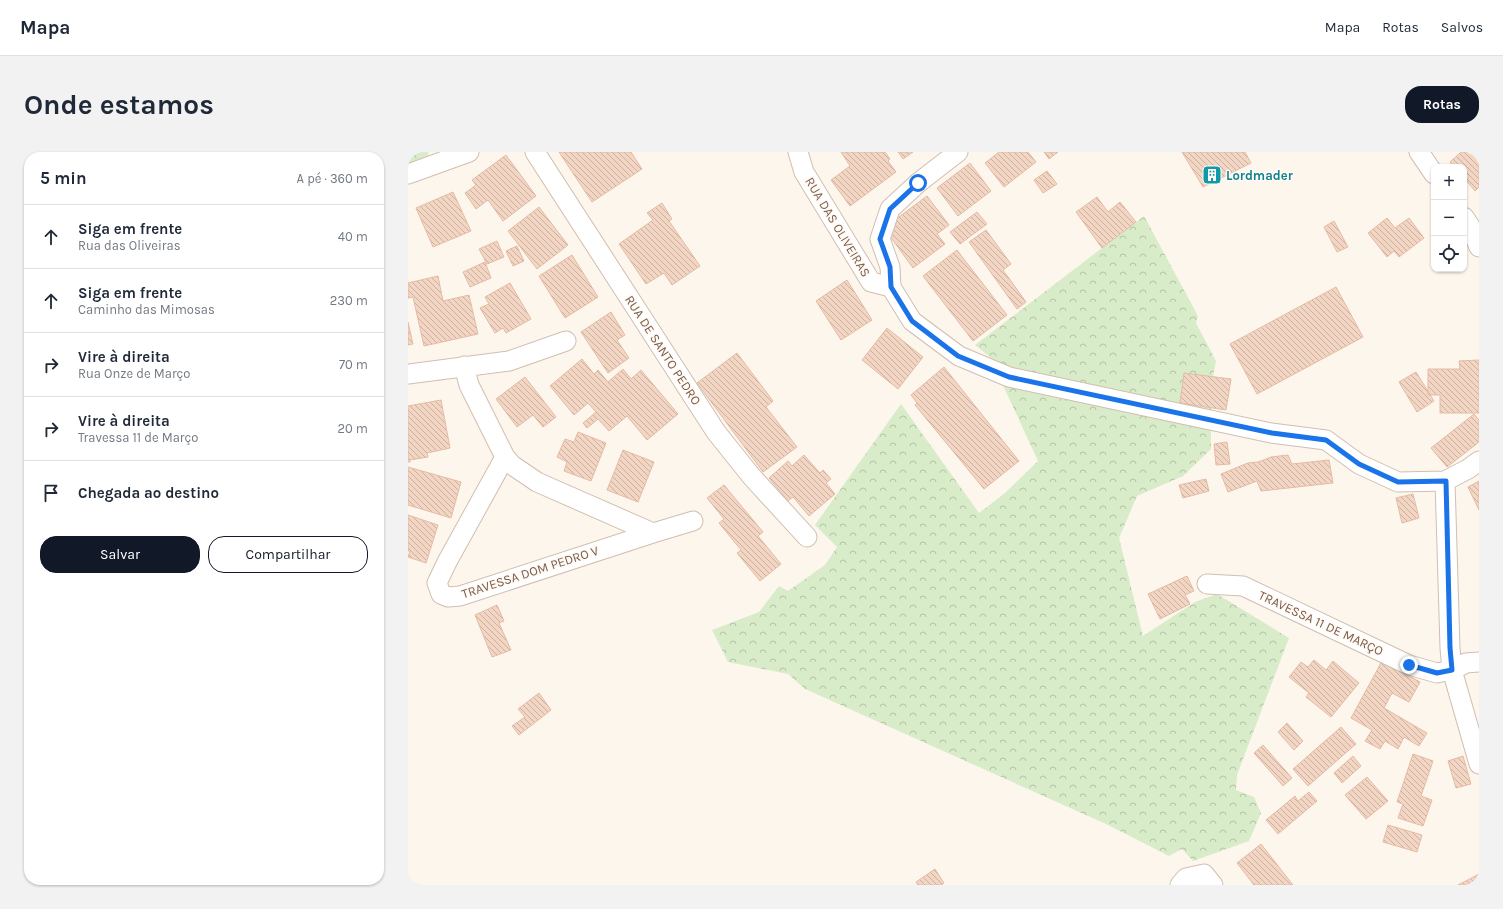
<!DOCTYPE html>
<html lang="pt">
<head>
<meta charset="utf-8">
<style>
  body { margin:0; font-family:Karla,sans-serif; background:#f2f2f3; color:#1f2937 }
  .controls { position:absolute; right:12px; top:12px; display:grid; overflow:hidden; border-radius:8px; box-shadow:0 1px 3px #0004 }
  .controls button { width:36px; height:36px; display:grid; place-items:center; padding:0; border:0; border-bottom:1px solid #e0e1e3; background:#fff; color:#1f2937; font:20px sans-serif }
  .stop { position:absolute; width:12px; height:12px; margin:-9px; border:3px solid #1a73e8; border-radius:50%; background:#fff }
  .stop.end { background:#1a73e8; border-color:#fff; box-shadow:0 1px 4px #0008 }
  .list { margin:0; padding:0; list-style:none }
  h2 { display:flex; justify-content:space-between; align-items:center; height:52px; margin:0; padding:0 16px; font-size:17px }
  h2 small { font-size:13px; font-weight:400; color:#747a83 }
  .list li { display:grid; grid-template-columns:26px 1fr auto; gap:12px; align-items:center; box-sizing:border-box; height:64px; padding:0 16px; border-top:1px solid #e0e1e3 }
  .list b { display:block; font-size:15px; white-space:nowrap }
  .list p { margin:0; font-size:13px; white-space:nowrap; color:#747a83 }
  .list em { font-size:13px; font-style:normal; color:#747a83 }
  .actions { display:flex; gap:8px; padding:12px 16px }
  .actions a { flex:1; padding:9px 0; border:1px solid #111827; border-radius:16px; text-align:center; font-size:14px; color:#111827 }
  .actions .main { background:#111827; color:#fff }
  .icon { flex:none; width:22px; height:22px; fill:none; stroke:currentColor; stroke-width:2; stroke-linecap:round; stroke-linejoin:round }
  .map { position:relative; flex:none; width:1071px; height:733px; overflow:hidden; border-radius:16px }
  header { display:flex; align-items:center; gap:24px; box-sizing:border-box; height:56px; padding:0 20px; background:#fff; border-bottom:1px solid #e0e1e3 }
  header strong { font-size:19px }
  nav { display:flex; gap:22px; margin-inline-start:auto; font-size:14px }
  .intro { display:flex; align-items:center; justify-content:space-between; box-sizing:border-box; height:96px; padding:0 24px }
  h1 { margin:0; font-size:28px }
  .button { padding:10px 18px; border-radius:16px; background:#111827; color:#fff; font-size:14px; font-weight:700 }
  main { display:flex; gap:24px; padding:0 24px }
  aside { flex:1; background:#fff; border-radius:16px; box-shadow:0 1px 3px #0004 }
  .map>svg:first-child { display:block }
  .forest { fill:url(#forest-crowns) }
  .building { fill:url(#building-back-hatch); stroke:#e6bba3 }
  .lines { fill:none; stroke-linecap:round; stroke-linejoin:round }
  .minor-casing { stroke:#d1beb0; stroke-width:21 }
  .minor { stroke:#fff; stroke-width:19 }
  .route { stroke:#1a73e8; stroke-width:5 }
  .labels { text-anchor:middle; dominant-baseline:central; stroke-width:3; stroke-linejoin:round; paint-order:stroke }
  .culture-label { font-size:13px; font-weight:bold; fill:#0d838f; stroke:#fffaf3; text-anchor:start }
  .street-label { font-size:13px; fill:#7a5c4d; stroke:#fffaf3 }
</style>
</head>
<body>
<header>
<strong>Mapa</strong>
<nav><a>Mapa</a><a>Rotas</a><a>Salvos</a></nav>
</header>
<div class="intro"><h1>Onde estamos</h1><a class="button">Rotas</a></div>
<main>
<aside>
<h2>5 min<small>A pé · 360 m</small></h2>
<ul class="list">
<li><svg class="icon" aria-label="ahead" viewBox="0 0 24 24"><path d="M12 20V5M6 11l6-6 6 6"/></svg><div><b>Siga em frente</b><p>Rua das Oliveiras</p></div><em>40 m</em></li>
<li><svg class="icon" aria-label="ahead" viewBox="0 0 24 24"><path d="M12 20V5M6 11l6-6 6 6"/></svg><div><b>Siga em frente</b><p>Caminho das Mimosas</p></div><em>230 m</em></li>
<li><svg class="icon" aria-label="right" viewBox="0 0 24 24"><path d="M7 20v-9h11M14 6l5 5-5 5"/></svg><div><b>Vire à direita</b><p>Rua Onze de Março</p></div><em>70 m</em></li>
<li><svg class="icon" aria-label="right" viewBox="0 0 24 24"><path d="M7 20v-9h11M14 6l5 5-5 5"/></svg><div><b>Vire à direita</b><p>Travessa 11 de Março</p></div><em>20 m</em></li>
<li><svg class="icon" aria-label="arrive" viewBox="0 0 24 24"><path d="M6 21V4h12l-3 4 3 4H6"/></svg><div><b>Chegada ao destino</b></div></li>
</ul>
<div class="actions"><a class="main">Salvar</a><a>Compartilhar</a></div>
</aside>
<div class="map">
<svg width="1071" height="733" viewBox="0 0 1071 733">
  <defs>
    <pattern id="forest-crowns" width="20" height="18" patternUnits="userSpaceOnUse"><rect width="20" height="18" fill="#d8ecc9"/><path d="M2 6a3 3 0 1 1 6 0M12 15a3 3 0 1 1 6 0" fill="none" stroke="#b4c2a5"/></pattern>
    <pattern id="building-back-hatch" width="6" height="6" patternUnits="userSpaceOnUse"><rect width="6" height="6" fill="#f3d5c3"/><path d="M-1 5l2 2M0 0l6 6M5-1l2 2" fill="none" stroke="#cab0a1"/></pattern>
  </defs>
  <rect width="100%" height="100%" fill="#fdf6ec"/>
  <path class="forest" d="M 0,0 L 20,0 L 21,3 L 0,11 Z
    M 736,64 L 790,164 L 788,171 L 808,209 L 803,235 L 803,297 L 775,324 L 729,344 L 711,386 L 735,484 L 787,450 L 809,442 L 881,486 L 829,623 L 828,638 L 846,645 L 853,661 L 841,689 L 785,709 L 774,697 L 761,704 L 698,672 L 397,537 L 380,522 L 320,510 L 304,478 L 351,460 L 371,434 L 380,439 L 417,413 L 429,395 L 407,373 L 493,252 L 571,361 L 597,341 L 630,309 L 582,205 L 567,193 Z"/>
  <path class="building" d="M 151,0 L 223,0 L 234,17 L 184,50 Z
    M 433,0 L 477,0 L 482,7 L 480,9 L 488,20 L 442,54 L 423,28 L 442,14 Z
    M 490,0 L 505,0 L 495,7 Z
    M 591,0 L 620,0 L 628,10 L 596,35 L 577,11 Z
    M 636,0 L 650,0 L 641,7 Z
    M 774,0 L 837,0 L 843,11 L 795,35 Z
    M 1053,0 L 1071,0 L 1071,35 L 1067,39 L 1056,26 L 1056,15 L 1046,15 L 1042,10 Z
    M 98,3 L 128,44 L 95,69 L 80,48 L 68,57 L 57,41 L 68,33 L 64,28 Z
    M 562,11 L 583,39 L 550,64 L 529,36 Z
    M 639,19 L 649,32 L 635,41 L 626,28 Z
    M 45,40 L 63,79 L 25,95 L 8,56 Z
    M 519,44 L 541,73 L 529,82 L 537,92 L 505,116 L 476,76 Z
    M 689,45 L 700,60 L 712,50 L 728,70 L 694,96 L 668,60 Z
    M 254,51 L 264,67 L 261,69 L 292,114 L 264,133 L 256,121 L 238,132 L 211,92 L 245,68 L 239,61 Z
    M 131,55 L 160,93 L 129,117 L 100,79 Z
    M 569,60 L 579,72 L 552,92 L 542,80 Z
    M 979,66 L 987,76 L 1001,66 L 1016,86 L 991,105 L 986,99 L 979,105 L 960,81 Z
    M 926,69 L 940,95 L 929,100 L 916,75 Z
    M 578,78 L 603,112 L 595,118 L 618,150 L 609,157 L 561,90 Z
    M 89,89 L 96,105 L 79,112 L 71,97 Z
    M 109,94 L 116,109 L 105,114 L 98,99 Z
    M 549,98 L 599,163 L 565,189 L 515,124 Z
    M 164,103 L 190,145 L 157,166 L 131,124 Z
    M 77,110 L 83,126 L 62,135 L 55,120 Z
    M 30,124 L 35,149 L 61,143 L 70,182 L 16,194 L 5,145 L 0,146 L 0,131 Z
    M 439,128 L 464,168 L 433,188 L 408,149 Z
    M 102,131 L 123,167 L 98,181 L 95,176 L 87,181 L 72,156 L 81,152 L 77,145 Z
    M 928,135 L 955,185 L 849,242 L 822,192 Z
    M 203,160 L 217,183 L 209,188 L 221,206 L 200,221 L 173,180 Z
    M 0,170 L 5,192 L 0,193 Z
    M 479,176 L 515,205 L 490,237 L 454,208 Z
    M 329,201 L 365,249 L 358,255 L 389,295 L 355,320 L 289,231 Z
    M 174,207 L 186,222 L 190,218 L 200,230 L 215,217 L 223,227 L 233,218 L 270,262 L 239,288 L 219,264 L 201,279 L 190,267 L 179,276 L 175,271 L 188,260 L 180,251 L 166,263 L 142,234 Z
    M 1071,208 L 1071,261 L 1032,261 L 1032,243 L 1020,243 L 1020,217 L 1052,217 L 1051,209 Z
    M 536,215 L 611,309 L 576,337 L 507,253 L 509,251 L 503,243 Z
    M 1008,220 L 1026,249 L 1009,260 L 991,230 Z
    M 776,221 L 823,227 L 818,258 L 772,251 Z
    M 117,225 L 148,265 L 135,275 L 125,263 L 109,275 L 88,247 Z
    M 33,248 L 42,296 L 19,301 L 20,305 L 2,308 L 2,310 L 0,310 L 0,254 Z
    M 1066,262 L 1071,268 L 1071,290 L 1039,315 L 1023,296 Z
    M 170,280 L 198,291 L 183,329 L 156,319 L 159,310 L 149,305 L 157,287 L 166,290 Z
    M 819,290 L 822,312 L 808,313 L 806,292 Z
    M 215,298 L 246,310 L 230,350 L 199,338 Z
    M 396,303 L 412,321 L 415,318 L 423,327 L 418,331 L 427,342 L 401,364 L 385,345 L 380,349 L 361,326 L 380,309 L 384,314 Z
    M 880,303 L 884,312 L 921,308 L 925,331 L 853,339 L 849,329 L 820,340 L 813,322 L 840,311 L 850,310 L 863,305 Z
    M 0,315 L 53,330 L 43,366 L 0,353 Z
    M 798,327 L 801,339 L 775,346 L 771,333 Z
    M 1071,329 L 1071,358 L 1060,335 Z
    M 316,333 L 355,380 L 350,384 L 373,412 L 352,429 L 329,401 L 333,398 L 311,371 L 316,367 L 299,346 Z
    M 1005,342 L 1011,366 L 994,371 L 988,346 Z
    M 0,363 L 30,373 L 18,411 L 0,405 L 2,399 L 0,399 Z
    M 779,424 L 786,439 L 777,443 L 782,452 L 752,467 L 740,442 Z
    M 89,453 L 96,469 L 91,471 L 103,498 L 84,505 L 67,463 Z
    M 906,508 L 918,518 L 925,509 L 951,531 L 923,565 L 898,545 L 901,541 L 881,525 L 893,510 L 900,515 Z
    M 974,509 L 1012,530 L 1001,550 L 984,541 L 976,556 L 1019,581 L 1011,594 L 996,585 L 990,597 L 977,589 L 972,597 L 957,589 L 964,578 L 943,566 Z
    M 131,541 L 143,558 L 111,583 L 104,574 L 117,565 L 110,557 Z
    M 879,571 L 895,589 L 886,598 L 870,580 Z
    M 933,575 L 948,592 L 900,634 L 885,617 Z
    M 855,593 L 884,626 L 875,634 L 846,601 Z
    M 1005,602 L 1025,609 L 1013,644 L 1024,648 L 1015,674 L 990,666 L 995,652 L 989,650 Z
    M 945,604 L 953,614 L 934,631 L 926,621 Z
    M 1055,604 L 1063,632 L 1048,636 L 1040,609 Z
    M 959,625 L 980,649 L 958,667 L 937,643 Z
    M 901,640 L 909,649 L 870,682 L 858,668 L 887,644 L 890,649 Z
    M 980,673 L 1014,683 L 1009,700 L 975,690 Z
    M 853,692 L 885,733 L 846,733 L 829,711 Z
    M 527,717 L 536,731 L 533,733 L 510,733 L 508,730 Z
    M 1071,722 L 1071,733 L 1050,733 Z"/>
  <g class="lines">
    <g class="minor-casing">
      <path id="minor" d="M 127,0 L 308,280 L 344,325 L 399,385
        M 390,0 L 396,20 L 463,130 L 483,135 L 482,115 L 472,87 L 482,57 L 510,31 L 550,0
        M 1011,0 L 1026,22
        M 0,22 L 61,0
        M 1056,65 L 1062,74 L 1071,95
        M 483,135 L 504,169 L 551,204 L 601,225 L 863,281 L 918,288 L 951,312 L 990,330 L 1037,329 L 1060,317 L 1071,309
        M 56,214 L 61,233 L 97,305 L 104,313 L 129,330 L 245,381
        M 0,222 L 101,209 L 158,189
        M 97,305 L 39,410 L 29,431 L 33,442 L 40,445 L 52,444 L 245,381 L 285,369
        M 1037,329 L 1042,496 L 1044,518 L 1071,612
        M 799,432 L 835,434 L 1001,513 L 1029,521 L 1044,518 L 1058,511 L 1071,510
        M 772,733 L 778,726 L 796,722 L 805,733"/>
    </g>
    <use href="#minor" class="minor"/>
  </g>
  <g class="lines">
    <path class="route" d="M 510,31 L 482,57 L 472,87 L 482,115 L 483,135 L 504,169 L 550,204 L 601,225 L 864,281 L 918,288 L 951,312 L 990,330 L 1038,329 L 1042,496 L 1044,518 L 1029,521 L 1001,513"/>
  </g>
  <defs>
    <g id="building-square" transform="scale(1)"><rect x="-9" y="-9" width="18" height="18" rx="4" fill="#0f9aa8" stroke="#fffaf3"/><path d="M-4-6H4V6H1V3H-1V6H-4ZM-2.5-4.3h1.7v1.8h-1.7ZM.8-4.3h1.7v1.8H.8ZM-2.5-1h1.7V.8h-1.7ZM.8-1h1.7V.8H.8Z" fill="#fff"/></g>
  </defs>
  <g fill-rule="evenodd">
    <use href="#building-square" x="804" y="23"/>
  </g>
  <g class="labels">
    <g class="culture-label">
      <text x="818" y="23">Lordmader</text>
    </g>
    <g class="street-label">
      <text transform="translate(430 75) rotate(59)">RUA DAS OLIVEIRAS</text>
      <text transform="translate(255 198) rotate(57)">RUA DE SANTO PEDRO</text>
      <text transform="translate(122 420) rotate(-18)">TRAVESSA DOM PEDRO V</text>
      <text transform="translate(913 471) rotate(25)">TRAVESSA 11 DE MARÇO</text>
    </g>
  </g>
</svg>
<div class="controls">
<button>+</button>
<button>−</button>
<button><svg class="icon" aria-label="locate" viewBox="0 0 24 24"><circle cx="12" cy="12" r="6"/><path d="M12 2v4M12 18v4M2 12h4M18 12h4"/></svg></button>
</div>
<div class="stop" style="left:510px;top:31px"></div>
<div class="stop end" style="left:1001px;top:513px"></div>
</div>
</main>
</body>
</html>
